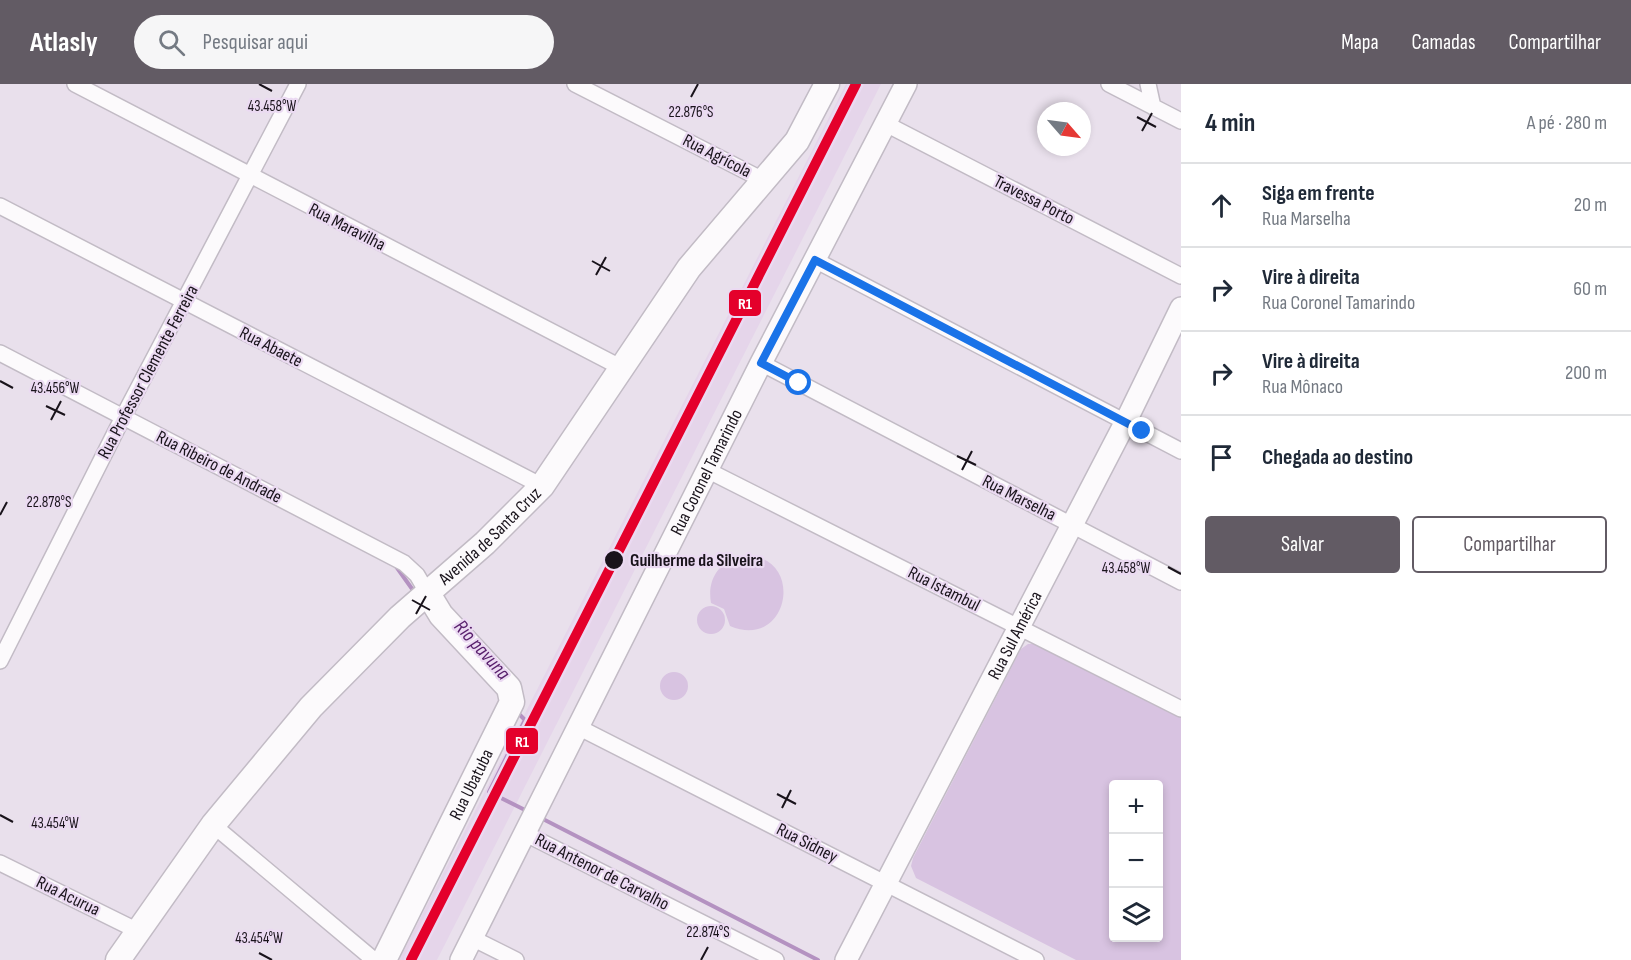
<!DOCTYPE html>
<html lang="pt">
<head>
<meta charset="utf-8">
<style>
  body { margin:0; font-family:"Sofia Sans Condensed",sans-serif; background:#f6f6f7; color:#1f2937 }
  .controls { position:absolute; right:18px; bottom:18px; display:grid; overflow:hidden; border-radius:6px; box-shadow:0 3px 9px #0003 }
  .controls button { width:54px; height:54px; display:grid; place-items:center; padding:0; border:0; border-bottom:2px solid #e0e1e3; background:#fff; color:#1f2937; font:30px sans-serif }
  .compass { position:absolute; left:1037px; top:18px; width:54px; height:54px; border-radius:50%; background:#fff; box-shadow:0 3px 9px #0003; rotate:118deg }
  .stop { position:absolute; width:18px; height:18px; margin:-14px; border:4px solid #1a73e8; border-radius:50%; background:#fff }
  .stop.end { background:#1a73e8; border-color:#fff; box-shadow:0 2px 6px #0008 }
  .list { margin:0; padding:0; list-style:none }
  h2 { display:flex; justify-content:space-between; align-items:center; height:78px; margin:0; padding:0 24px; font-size:26px }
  h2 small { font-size:20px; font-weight:400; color:#747a83 }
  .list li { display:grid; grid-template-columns:39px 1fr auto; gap:18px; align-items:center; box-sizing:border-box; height:84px; padding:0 24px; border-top:2px solid #e0e1e3 }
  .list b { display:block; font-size:22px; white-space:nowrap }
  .list p { margin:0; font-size:20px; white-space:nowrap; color:#747a83 }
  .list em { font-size:20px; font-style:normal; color:#747a83 }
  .actions { display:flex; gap:12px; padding:18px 24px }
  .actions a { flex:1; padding:14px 0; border:2px solid #625b64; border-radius:6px; text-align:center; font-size:21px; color:#625b64 }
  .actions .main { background:#625b64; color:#fff }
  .icon { flex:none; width:33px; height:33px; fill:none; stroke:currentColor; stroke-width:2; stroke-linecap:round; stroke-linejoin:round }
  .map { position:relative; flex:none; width:1181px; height:876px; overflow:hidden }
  header { display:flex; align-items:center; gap:36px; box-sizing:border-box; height:84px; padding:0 30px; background:#625b64; color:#fff }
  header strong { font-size:28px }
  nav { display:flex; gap:33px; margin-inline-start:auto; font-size:21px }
  .search { width:420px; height:54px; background:#f6f6f7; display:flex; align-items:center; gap:15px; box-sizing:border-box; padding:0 21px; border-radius:33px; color:#747a83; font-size:22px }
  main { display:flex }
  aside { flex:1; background:#fff }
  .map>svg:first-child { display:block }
  .built { fill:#e5d5ea }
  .green { fill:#d8c3e1; fill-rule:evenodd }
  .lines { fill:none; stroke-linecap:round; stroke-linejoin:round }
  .stream { stroke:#b492c1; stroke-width:4 }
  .street-casing { stroke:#c2bbc5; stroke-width:18 }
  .secondary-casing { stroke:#c2bbc5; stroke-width:24 }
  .primary-casing { stroke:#c2bbc5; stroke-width:27 }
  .street { stroke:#fcfafc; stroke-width:15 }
  .secondary { stroke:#fcfafc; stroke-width:21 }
  .primary { stroke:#fcfafc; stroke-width:24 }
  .rail-1-casing { stroke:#ebdaf2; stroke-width:15 }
  .rail-1 { stroke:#e4002b; stroke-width:10 }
  .route { stroke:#1a73e8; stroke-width:8 }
  .ticks { fill:none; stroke:#19131b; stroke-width:2 }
  .stop-dot { fill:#19131b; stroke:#ebdaf2; stroke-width:2 }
  .labels { text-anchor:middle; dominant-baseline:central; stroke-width:4.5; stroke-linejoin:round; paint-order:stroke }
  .street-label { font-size:18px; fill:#19131b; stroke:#ebdaf2 }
  .stop-label { font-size:18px; font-weight:bold; fill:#19131b; stroke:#ebdaf2; text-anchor:start }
  .water-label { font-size:20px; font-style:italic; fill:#59206d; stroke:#ebdaf2 }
  .ticks-label { font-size:15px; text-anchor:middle; fill:#19131b; stroke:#ebdaf2; stroke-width:4.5; stroke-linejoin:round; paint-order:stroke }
  .line-badge { stroke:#ebdaf2; stroke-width:2 }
  .badge-label { font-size:16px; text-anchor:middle; font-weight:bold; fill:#fff }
</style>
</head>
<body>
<header>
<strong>Atlasly</strong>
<div class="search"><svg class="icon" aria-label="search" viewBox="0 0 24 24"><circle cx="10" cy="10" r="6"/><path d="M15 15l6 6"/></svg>Pesquisar aqui</div>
<nav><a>Mapa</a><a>Camadas</a><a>Compartilhar</a></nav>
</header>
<main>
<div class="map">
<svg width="1181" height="876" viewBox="0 0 1181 876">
  <rect width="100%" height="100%" fill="#e9e0ec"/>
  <path class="built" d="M 846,0 L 881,0 L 437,876 L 399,876 Z"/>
  <path class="green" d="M 740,472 C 807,466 791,568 730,542 L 724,525 L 711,519 C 707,496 718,479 740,472 Z
    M697 536a14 14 0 1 1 28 0a14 14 0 1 1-28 0Z
    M 1028,560 L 1037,560 L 1181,633 L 1181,876 L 1076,876 L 916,794 L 911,782 L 913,774 L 1021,565 ZM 1114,700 L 1158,700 L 1158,854 L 1114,854 Z
    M660 602a14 14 0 1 1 28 0a14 14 0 1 1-28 0Z"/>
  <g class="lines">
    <path class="stream" d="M 395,481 L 415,509
      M 517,628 L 525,636 L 489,708 L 529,728
      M 541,734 L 818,876"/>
    <g class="street-casing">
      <path id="street" d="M 75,0 L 620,283
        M 575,0 L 763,96
        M 1109,0 L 1181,37
        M 1148,0 L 1153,23
        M 886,40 L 1181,192
        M 0,122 L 542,402
        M 815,176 L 1181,367
        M 0,269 L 404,479 L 417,491 L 427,508
        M 761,279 L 1181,498
        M 707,386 L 1181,625
        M 0,577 L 122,335 L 298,0
        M 578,643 L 1036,876
        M 213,741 L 374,876
        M 524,749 L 776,876
        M 0,779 L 136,846
        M 472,854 L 516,876"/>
    </g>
    <g class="secondary-casing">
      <g id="secondary">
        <path id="s1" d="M 461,876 L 761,279 L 906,0"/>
        <path id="s2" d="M 846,876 L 1125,339 L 1181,224"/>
      </g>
    </g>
    <g class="primary-casing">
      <g id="primary">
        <path id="s3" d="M 118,876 L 213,741 L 311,623 L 400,533 L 485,459 L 542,402 L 689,184 L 797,57 L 827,0"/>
        <path id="s4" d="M 384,876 L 512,618 L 509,604 L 441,531 L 427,508"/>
      </g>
    </g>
    <use href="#street" class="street"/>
    <use href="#secondary" class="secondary"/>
    <use href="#primary" class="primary"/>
    <g class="rail-1-casing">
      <path id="rail-1" d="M 411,876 L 856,0"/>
    </g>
    <use href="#rail-1" class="rail-1"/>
  </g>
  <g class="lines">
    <path class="route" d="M 799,299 L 761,279 L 815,176 L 1142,347"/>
  </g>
  <path class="ticks" d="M 259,0 L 272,7M 691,13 L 698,0M 1137,33 L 1156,43M 1142,47 L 1152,29M 592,177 L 610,187M 596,191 L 606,173M 0,297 L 13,304M 46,322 L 65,331M 51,336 L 61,317M 957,372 L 976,381M 962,386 L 972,367M 0,431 L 7,418M 1168,483 L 1181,490M 412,516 L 430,526M 416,530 L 426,512M 777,710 L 796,720M 782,724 L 791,706M 0,731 L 13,738M 259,869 L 272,876M 701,876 L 708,863"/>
  <circle class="stop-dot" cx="614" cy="476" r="10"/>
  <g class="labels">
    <g class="street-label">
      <text transform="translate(717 72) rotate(27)">Rua Agrícola</text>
      <text transform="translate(1034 116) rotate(27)">Travessa Porto</text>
      <text transform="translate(347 143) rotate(27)">Rua Maravilha</text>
      <text transform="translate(271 263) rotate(27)">Rua Abaete</text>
      <text transform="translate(148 288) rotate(-62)">Rua Professor Clemente Ferreira</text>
      <text transform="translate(219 383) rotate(27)">Rua Ribeiro de Andrade</text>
      <text stroke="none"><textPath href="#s1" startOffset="546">Rua Coronel Tamarindo</textPath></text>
      <text transform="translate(1019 414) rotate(27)">Rua Marselha</text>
      <text stroke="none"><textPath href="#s3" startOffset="566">Avenida de Santa Cruz</textPath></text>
      <text transform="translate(944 505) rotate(27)">Rua Istambul</text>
      <text stroke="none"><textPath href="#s2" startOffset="366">Rua Sul América</textPath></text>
      <text stroke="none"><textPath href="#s4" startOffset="196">Rua Ubatuba</textPath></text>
      <text transform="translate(807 759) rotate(27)">Rua Sidney</text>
      <text transform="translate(602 788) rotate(27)">Rua Antenor de Carvalho</text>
      <text transform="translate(68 812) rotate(26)">Rua Acurua</text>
    </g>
    <g class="stop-label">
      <text x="630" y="476">Guilherme da Silveira</text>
    </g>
    <g class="water-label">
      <text transform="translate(482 566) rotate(48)">Rio pavuna</text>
    </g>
  </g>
  <g class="ticks-label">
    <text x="272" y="27">43.458°W</text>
    <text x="691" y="33">22.876°S</text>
    <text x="55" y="309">43.456°W</text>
    <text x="49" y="423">22.878°S</text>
    <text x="1126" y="489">43.458°W</text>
    <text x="55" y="744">43.454°W</text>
    <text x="708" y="853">22.874°S</text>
    <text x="259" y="859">43.454°W</text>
  </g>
  <g class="line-badge">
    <rect x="728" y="205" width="34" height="28" rx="6" fill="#e4002b"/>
    <rect x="505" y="643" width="34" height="28" rx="6" fill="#e4002b"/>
  </g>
  <g class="badge-label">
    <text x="745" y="225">R1</text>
    <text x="522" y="663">R1</text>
  </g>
</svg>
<div class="controls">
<button>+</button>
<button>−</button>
<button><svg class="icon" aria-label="layers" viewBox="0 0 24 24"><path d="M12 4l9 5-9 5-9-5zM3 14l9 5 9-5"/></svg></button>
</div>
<svg class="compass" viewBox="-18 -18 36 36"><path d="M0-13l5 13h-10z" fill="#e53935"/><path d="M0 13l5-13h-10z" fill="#747a83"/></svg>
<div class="stop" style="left:799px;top:299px"></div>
<div class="stop end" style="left:1142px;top:347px"></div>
</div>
<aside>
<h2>4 min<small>A pé · 280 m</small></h2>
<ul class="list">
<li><svg class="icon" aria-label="ahead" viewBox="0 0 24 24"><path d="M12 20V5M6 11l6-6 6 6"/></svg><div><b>Siga em frente</b><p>Rua Marselha</p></div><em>20 m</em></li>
<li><svg class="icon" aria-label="right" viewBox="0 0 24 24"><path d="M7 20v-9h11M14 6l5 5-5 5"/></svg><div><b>Vire à direita</b><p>Rua Coronel Tamarindo</p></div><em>60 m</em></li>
<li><svg class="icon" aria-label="right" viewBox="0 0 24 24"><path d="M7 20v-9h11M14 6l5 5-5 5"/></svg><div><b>Vire à direita</b><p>Rua Mônaco</p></div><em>200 m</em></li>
<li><svg class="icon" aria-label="arrive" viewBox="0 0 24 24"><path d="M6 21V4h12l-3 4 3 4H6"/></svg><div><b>Chegada ao destino</b></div></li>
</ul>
<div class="actions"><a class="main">Salvar</a><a>Compartilhar</a></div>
</aside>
</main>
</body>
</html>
